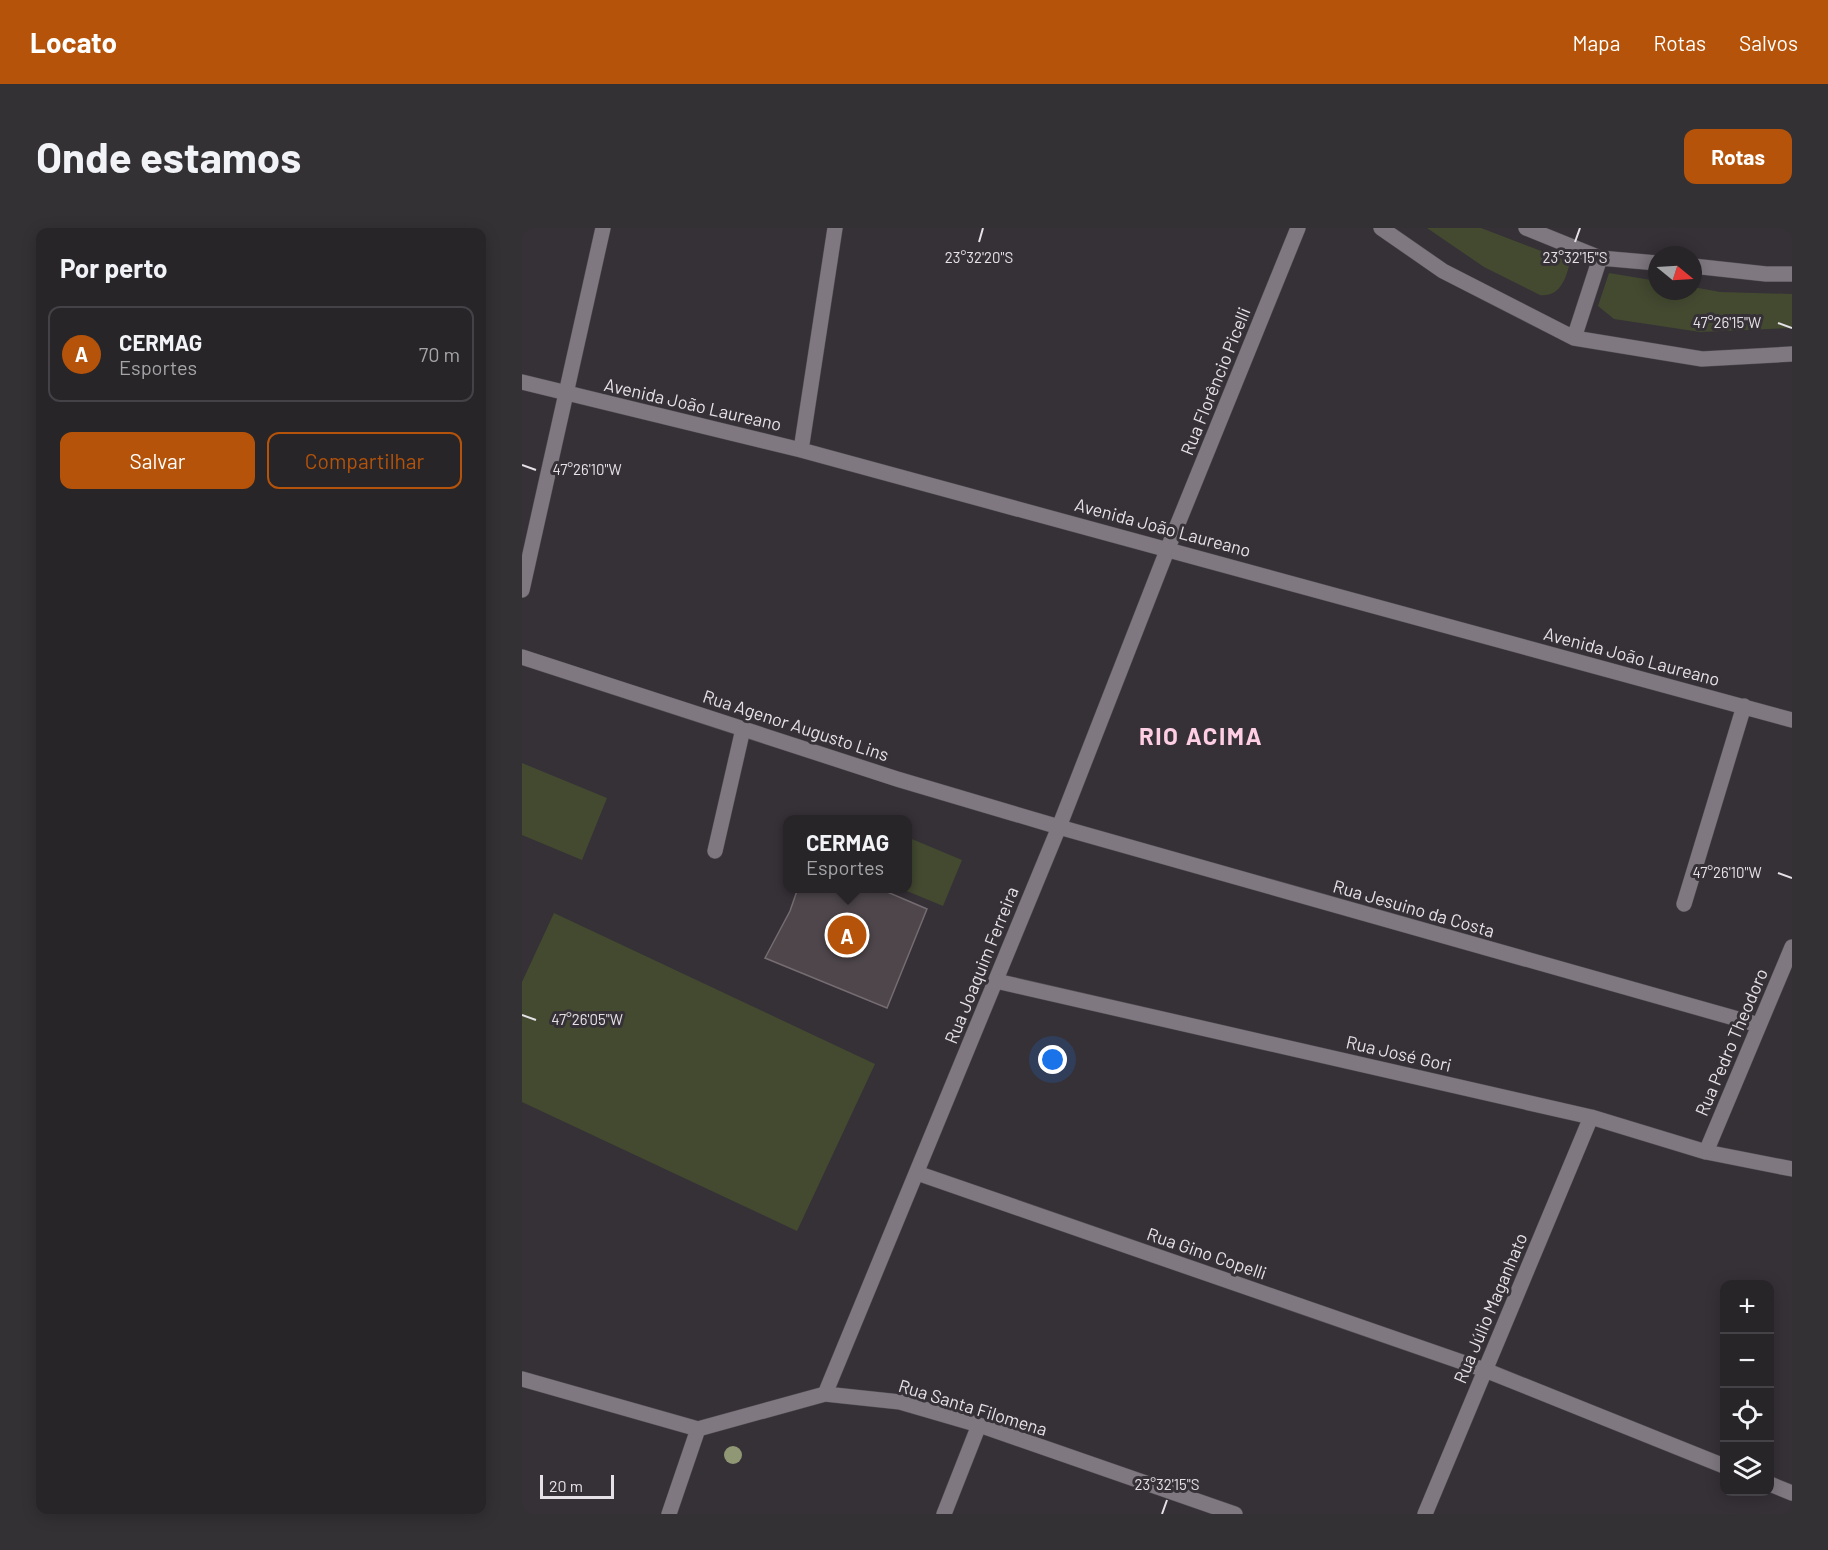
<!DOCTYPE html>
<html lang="pt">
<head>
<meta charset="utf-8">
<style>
  body { margin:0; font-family:Barlow,sans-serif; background:#343135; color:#f1f3f6 }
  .controls { position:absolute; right:18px; bottom:18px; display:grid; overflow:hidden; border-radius:12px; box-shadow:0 3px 15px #0003 }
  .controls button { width:54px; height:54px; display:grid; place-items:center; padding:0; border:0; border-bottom:2px solid #444246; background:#282529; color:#f1f3f6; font:30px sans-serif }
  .compass { position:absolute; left:1126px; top:18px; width:54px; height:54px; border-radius:50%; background:#282529; box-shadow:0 3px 15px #0003; rotate:108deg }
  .scale { position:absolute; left:18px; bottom:15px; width:74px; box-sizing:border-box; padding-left:6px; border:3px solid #e5e1e6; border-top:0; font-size:16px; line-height:21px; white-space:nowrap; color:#e5e1e6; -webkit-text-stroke:4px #363137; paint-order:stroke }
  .you { position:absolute; left:531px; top:832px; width:21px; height:21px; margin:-15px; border:4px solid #fff; border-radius:50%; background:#1a73e8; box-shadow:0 0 0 9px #1a73e833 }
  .badge { display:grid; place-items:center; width:39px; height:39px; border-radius:50%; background:#b45309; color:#fff; font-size:20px; font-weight:700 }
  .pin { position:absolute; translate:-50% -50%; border:3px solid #fff; box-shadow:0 2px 6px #0006 }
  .popup { position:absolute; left:261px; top:587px; width:129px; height:78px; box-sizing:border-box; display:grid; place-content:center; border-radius:12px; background:#282529; filter:drop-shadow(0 2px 4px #0005); font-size:20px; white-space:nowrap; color:#a5a5a8 }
  .popup b { font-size:22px; color:#f1f3f6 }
  .popup::after { content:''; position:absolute; left:50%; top:100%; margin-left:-12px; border:12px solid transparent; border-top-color:#282529 }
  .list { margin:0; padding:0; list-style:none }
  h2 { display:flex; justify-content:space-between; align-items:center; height:78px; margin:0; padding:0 24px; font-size:26px }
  h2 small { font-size:20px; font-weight:400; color:#a5a5a8 }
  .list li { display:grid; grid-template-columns:39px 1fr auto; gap:18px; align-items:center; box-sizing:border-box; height:96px; margin:0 12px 12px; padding:0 12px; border:2px solid #444246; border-radius:12px }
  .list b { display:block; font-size:22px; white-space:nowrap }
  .list p { margin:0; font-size:20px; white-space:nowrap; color:#a5a5a8 }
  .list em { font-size:20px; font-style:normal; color:#a5a5a8 }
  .actions { display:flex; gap:12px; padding:18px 24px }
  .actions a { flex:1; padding:14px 0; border:2px solid #b45309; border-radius:12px; text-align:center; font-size:21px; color:#b45309 }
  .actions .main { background:#b45309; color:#fff }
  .icon { flex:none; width:33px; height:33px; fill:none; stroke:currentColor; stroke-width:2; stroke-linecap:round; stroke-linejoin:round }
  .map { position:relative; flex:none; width:1270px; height:1286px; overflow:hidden; border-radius:12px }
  header { display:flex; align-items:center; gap:36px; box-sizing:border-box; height:84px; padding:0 30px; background:#b45309; color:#fff }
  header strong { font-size:28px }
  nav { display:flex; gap:33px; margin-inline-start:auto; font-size:21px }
  .intro { display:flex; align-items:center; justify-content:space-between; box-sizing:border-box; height:144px; padding:0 36px }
  h1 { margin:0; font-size:42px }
  .button { padding:15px 27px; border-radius:12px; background:#b45309; color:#fff; font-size:21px; font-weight:700 }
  main { display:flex; gap:36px; padding:0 36px }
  aside { flex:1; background:#282529; border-radius:12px; box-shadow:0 3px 15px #0003 }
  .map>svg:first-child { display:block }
  .green { fill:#434a30 }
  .building { fill:#4e464b; stroke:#756c71; stroke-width:1.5 }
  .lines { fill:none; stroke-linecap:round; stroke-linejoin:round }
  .minor-casing { stroke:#524d53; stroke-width:16 }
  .minor { stroke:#7f7880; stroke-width:15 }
  .tree { fill:#909775 }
  .ticks { fill:none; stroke:#e5e1e6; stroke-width:2 }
  .labels { text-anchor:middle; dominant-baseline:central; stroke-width:6; stroke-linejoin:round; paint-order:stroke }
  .street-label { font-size:18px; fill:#e5e1e6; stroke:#363137 }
  .district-label { font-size:24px; font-weight:bold; letter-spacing:1.5px; fill:#fecee4; stroke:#363137 }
  .ticks-label { font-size:15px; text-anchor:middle; fill:#e5e1e6; stroke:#363137; stroke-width:6; stroke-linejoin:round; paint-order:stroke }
</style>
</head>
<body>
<header>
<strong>Locato</strong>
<nav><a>Mapa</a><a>Rotas</a><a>Salvos</a></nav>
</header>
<div class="intro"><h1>Onde estamos</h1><a class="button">Rotas</a></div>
<main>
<aside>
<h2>Por perto<small></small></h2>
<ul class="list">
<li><span class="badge">A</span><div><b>CERMAG</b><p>Esportes</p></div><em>70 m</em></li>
</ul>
<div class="actions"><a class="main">Salvar</a><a>Compartilhar</a></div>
</aside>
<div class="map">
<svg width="1270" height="1286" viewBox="0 0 1270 1286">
  <rect width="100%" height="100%" fill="#363137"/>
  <path class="green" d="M 905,0 L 959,0 L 1043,32 L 1047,38 C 1043,54 1036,69 1018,67 L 962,39 Z
    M 1087,45 L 1135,53 L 1135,63 L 1171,63 L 1171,59 L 1198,64 L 1270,66 L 1270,100 L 1178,104 L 1092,91 L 1076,78 Z
    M 0,535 L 85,570 L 60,632 L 0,607 Z
    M 385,609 L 440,632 L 421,678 L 380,661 L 385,660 Z
    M 32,685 L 353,836 L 275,1003 L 0,874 L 0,754 Z"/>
  <path class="building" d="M 276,660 L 356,660 L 405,681 L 365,780 L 243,730 L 268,683 Z"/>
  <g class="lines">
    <g class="minor-casing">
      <path id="minor" d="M 859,0 L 921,43 L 1052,110 L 1180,131 L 1270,126
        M 1004,0 L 1078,30 L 1135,35
        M 1171,38 L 1244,46 L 1270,46
        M 1052,110 L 1078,30
        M 0,154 L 279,222 L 1270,492
        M 279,222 L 313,0
        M 0,362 L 81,0
        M 0,429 L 375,551 L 537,599 L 1237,797
        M 193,623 L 221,501
        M 1162,676 L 1222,478
        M 474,753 L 1069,889 L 1184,924 L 1270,941
        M 1184,924 L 1270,719
        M 395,945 L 963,1142 L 1202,1238
        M 0,1151 L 176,1201 L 303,1166 L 378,1174 L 457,1197 L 713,1286
        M 303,1166 L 537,599 L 646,320 L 776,0
        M 1248,1256 L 1270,1265
        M 147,1286 L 176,1201
        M 422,1286 L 457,1197
        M 903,1286 L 1069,889"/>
    </g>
    <use href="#minor" class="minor"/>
  </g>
  <circle class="tree" cx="211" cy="1227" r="9"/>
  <path class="ticks" d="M 457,14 L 461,0M 1053,14 L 1058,0M 1256,95 L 1270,100M 0,237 L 14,242M 1256,645 L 1270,650M 0,787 L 14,792M 640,1286 L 645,1272"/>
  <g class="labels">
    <g class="street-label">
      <text transform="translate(693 153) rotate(-68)">Rua Florêncio Picelli</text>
      <text transform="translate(171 176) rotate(13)">Avenida João Laureano</text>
      <text transform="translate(641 299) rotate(15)">Avenida João Laureano</text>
      <text transform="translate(1110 428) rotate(15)">Avenida João Laureano</text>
      <text transform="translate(274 497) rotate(18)">Rua Agenor Augusto Lins</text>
      <text transform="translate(892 680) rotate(16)">Rua Jesuino da Costa</text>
      <text transform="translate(459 737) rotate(-68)">Rua Joaquim Ferreira</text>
      <text transform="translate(1209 814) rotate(-67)">Rua Pedro Theodoro</text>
      <text transform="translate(877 825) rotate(13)">Rua José Gori</text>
      <text transform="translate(685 1025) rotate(19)">Rua Gino Copelli</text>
      <text transform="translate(968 1080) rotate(-67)">Rua Júlio Maganhato</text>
      <text transform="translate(451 1179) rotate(17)">Rua Santa Filomena</text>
    </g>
    <g class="district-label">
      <text x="679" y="507">RIO ACIMA</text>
    </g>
  </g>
  <g class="ticks-label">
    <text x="457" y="35">23°32'20"S</text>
    <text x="1053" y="35">23°32'15"S</text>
    <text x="1205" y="100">47°26'15"W</text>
    <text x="65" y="247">47°26'10"W</text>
    <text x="1205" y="650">47°26'10"W</text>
    <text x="65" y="797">47°26'05"W</text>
    <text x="645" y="1262">23°32'15"S</text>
  </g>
</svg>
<div class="controls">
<button>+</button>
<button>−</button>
<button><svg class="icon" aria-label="locate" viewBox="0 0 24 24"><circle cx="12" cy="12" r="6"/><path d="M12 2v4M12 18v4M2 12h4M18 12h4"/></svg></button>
<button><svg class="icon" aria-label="layers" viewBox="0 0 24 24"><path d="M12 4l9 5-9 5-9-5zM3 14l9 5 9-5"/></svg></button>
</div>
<svg class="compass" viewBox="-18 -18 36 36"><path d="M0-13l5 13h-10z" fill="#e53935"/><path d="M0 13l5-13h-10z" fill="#a5a5a8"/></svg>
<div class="scale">20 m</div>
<div class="you"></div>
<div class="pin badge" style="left:325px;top:707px">A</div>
<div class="popup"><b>CERMAG</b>Esportes</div>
</div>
</main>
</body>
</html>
